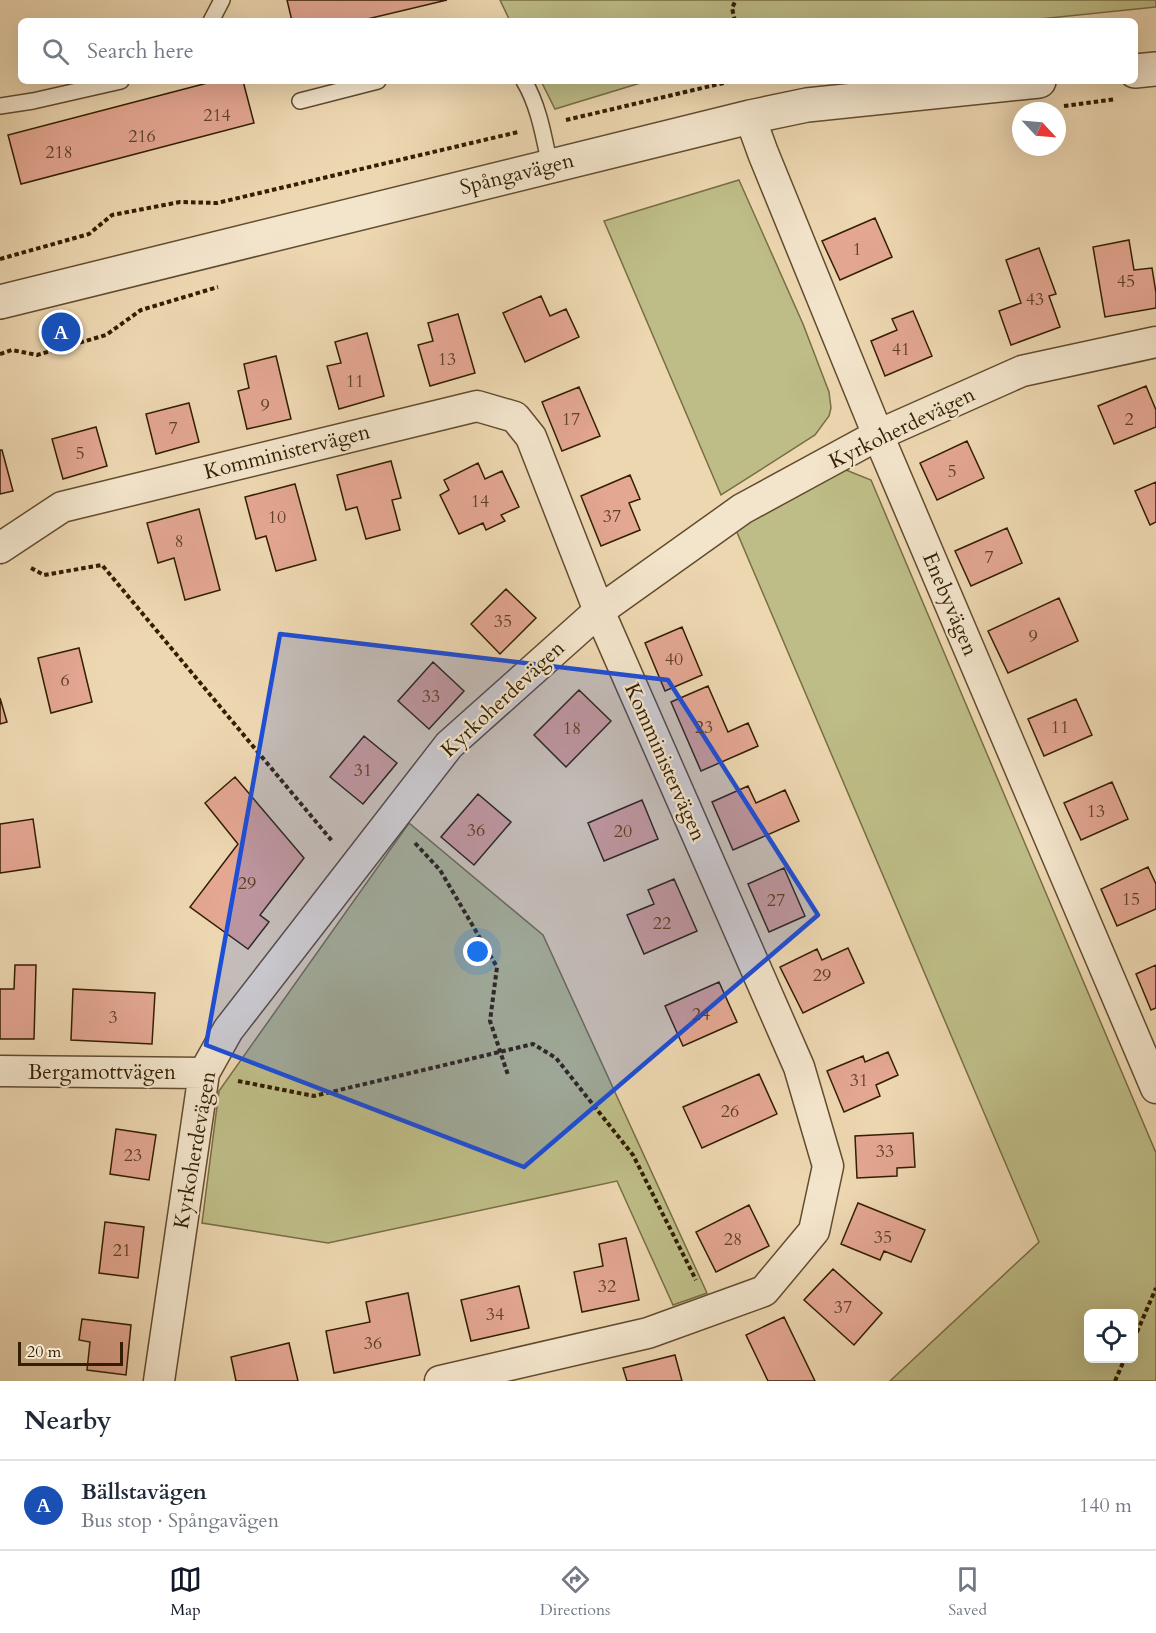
<!DOCTYPE html>
<html lang="en">
<head>
<meta charset="utf-8">
<style>
  body { margin:0; font-family:Cardo,serif; background:#f6f6f7; color:#1f2937 }
  .controls { position:absolute; right:18px; bottom:18px; display:grid; overflow:hidden; border-radius:9px; box-shadow:0 6px 24px #0002 }
  .controls button { width:54px; height:54px; display:grid; place-items:center; padding:0; border:0; border-bottom:2px solid #e0e1e3; background:#fff; color:#1f2937; font:30px sans-serif }
  .compass { position:absolute; left:1012px; top:102px; width:54px; height:54px; border-radius:50%; background:#fff; box-shadow:0 6px 24px #0002; rotate:116deg }
  .scale { position:absolute; left:18px; bottom:15px; width:105px; box-sizing:border-box; padding-left:6px; border:3px solid #331e02; border-top:0; font-size:16px; line-height:21px; white-space:nowrap; color:#331e02; -webkit-text-stroke:4px #f3e5cc; paint-order:stroke }
  .you { position:absolute; left:478px; top:952px; width:21px; height:21px; margin:-15px; border:4px solid #fff; border-radius:50%; background:#1a73e8; box-shadow:0 0 0 9px #1a73e833 }
  .badge { display:grid; place-items:center; width:39px; height:39px; border-radius:50%; background:#111827; color:#fff; font-size:20px; font-weight:700 }
  .pin { position:absolute; translate:-50% -50%; border:3px solid #fff; box-shadow:0 2px 6px #0006 }
  .list { margin:0; padding:0; list-style:none }
  h2 { display:flex; justify-content:space-between; align-items:center; height:78px; margin:0; padding:0 24px; font-size:26px }
  h2 small { font-size:20px; font-weight:400; color:#747a83 }
  .list li { display:grid; grid-template-columns:39px 1fr auto; gap:18px; align-items:center; box-sizing:border-box; height:90px; padding:0 24px; border-top:2px solid #e0e1e3 }
  .list b { display:block; font-size:22px; white-space:nowrap }
  .list p { margin:0; font-size:20px; white-space:nowrap; color:#747a83 }
  .list em { font-size:20px; font-style:normal; color:#747a83 }
  .icon { flex:none; width:33px; height:33px; fill:none; stroke:currentColor; stroke-width:2; stroke-linecap:round; stroke-linejoin:round }
  .map { position:relative; flex:none; width:1156px; height:1381px; overflow:hidden }
  .search { position:absolute; background:#fff; box-shadow:0 6px 24px #0002; left:18px; right:18px; top:18px; height:66px; display:flex; align-items:center; gap:15px; box-sizing:border-box; padding:0 21px; border-radius:9px; color:#747a83; font-size:22px }
  .sheet { height:168px; background:#fff }
  nav { display:flex; justify-content:space-around; align-items:center; box-sizing:border-box; height:84px; border-top:2px solid #e0e1e3; background:#fff; font-size:16px; color:#747a83 }
  nav a { display:grid; justify-items:center; gap:3px }
  nav .on { color:#111827 }
  .map>svg:first-child { display:block }
  .green { fill:#bebd87; stroke:#786e44; stroke-width:1.5; fill-rule:evenodd }
  .building { fill:#e4a792; stroke:#331e02; stroke-width:1.5 }
  .lines { fill:none; stroke-linecap:round; stroke-linejoin:round }
  .service-casing { stroke:#624c2e; stroke-width:18 }
  .minor-casing { stroke:#624c2e; stroke-width:33 }
  .tertiary-casing { stroke:#624c2e; stroke-width:36 }
  .path { stroke:#331e02; stroke-width:4; stroke-dasharray:4.5 3; stroke-linecap:butt }
  .service { stroke:#f3e5cc; stroke-width:15 }
  .minor { stroke:#f3e5cc; stroke-width:30 }
  .tertiary { stroke:#f3e5cc; stroke-width:33 }
  .marked { fill:#1d4ed8; fill-opacity:0.2; stroke:#1d4ed8; stroke-width:4.5; stroke-linejoin:round }
  .labels { text-anchor:middle; dominant-baseline:central; stroke-width:4.5; stroke-linejoin:round; paint-order:stroke }
  .number-label { font-size:18px; fill:#5f4026 }
  .street-label { font-size:21px; fill:#331e02; stroke:#f3e5cc }
</style>
</head>
<body>
<div class="map">
<svg width="1156" height="1381" viewBox="0 0 1156 1381">
  <rect width="100%" height="100%" fill="#edd7b1"/>
  <filter id="stains"><feTurbulence type="fractalNoise" baseFrequency=".00333" numOctaves="4"/><feColorMatrix values="0 0 0 0 .2 0 0 0 0 .09 0 0 0 0 .02 0 0 0 .5 -.17"/></filter>
  <radialGradient id="worn" r=".72"><stop offset=".6" stop-color="#630" stop-opacity="0"/><stop offset="1" stop-color="#630" stop-opacity=".3"/></radialGradient>
  <path class="green" d="M 500,0 L 1156,0 L 1156,7 L 1020,21 L 510,21 Z
    M 541,81 L 647,81 L 555,109 Z
    M 739,180 L 803,324 L 829,392 L 831,408 L 829,416 L 815,435 L 721,495 L 604,221 Z
    M 841,468 L 871,480 L 1156,1153 L 1156,1381 L 890,1381 L 1039,1242 L 736,530 ZM 1088,1314 L 1134,1314 L 1134,1358 L 1088,1358 Z
    M 409,823 L 543,935 L 707,1293 L 673,1305 L 617,1181 L 328,1243 L 202,1223 L 219,1091 Z"/>
  <path class="building" d="M 287,0 L 447,0 L 359,21 L 292,21 Z
    M 215,81 L 243,81 L 254,123 L 21,184 L 8,135 Z
    M 875,218 L 892,257 L 840,280 L 822,241 Z
    M 1129,240 L 1134,270 L 1152,268 L 1156,293 L 1156,308 L 1105,317 L 1093,247 Z
    M 1039,248 L 1056,294 L 1049,296 L 1060,327 L 1011,345 L 999,311 L 1021,303 L 1006,260 Z
    M 541,296 L 550,316 L 566,309 L 579,337 L 525,362 L 503,313 Z
    M 913,311 L 932,356 L 885,376 L 871,341 L 897,330 L 892,319 Z
    M 458,314 L 475,373 L 430,386 L 418,345 L 433,341 L 428,323 Z
    M 367,333 L 384,396 L 339,409 L 327,366 L 341,363 L 335,342 Z
    M 276,356 L 291,419 L 247,429 L 238,391 L 249,388 L 244,364 Z
    M 1146,386 L 1156,410 L 1156,427 L 1114,444 L 1098,406 Z
    M 579,387 L 600,436 L 562,451 L 542,402 Z
    M 189,403 L 199,442 L 156,454 L 146,414 Z
    M 96,427 L 107,466 L 63,479 L 52,439 Z
    M 967,441 L 984,478 L 937,500 L 920,463 Z
    M 0,450 L 2,450 L 13,491 L 0,494 Z
    M 391,461 L 401,498 L 392,500 L 400,530 L 366,539 L 357,507 L 346,510 L 337,475 Z
    M 478,463 L 485,479 L 502,471 L 519,507 L 501,515 L 505,521 L 486,530 L 483,523 L 459,534 L 440,495 L 449,490 L 444,480 Z
    M 630,475 L 640,499 L 629,503 L 640,530 L 601,546 L 581,496 Z
    M 1156,482 L 1156,522 L 1150,525 L 1135,491 Z
    M 295,484 L 316,560 L 276,571 L 266,536 L 256,539 L 245,497 Z
    M 199,509 L 220,590 L 185,600 L 174,558 L 158,563 L 147,523 Z
    M 1007,528 L 1022,563 L 971,586 L 955,551 Z
    M 506,589 L 536,618 L 500,654 L 471,624 Z
    M 1059,598 L 1078,641 L 1008,673 L 988,631 Z
    M 682,627 L 702,675 L 665,691 L 645,643 Z
    M 79,648 L 92,702 L 51,713 L 38,658 Z
    M 433,662 L 464,691 L 429,729 L 398,701 Z
    M 708,686 L 728,732 L 748,723 L 758,746 L 701,771 L 671,702 Z
    M 579,690 L 611,721 L 566,767 L 534,735 Z
    M 0,698 L 7,722 L 0,724 Z
    M 1076,699 L 1092,735 L 1044,756 L 1028,719 Z
    M 364,736 L 397,763 L 363,804 L 330,777 Z
    M 235,777 L 304,858 L 260,915 L 269,922 L 248,949 L 190,907 L 238,844 L 205,803 Z
    M 1112,782 L 1128,819 L 1081,840 L 1064,803 Z
    M 748,786 L 756,803 L 785,790 L 799,821 L 733,850 L 712,802 Z
    M 478,794 L 511,822 L 474,865 L 441,837 Z
    M 642,800 L 658,839 L 604,861 L 588,823 Z
    M 33,819 L 40,867 L 0,873 L 0,824 Z
    M 1148,867 L 1156,884 L 1156,909 L 1117,926 L 1101,889 Z
    M 784,868 L 805,916 L 769,932 L 748,884 Z
    M 674,879 L 697,931 L 644,954 L 627,915 L 654,904 L 648,890 Z
    M 848,948 L 864,983 L 803,1013 L 780,967 L 817,949 L 822,960 Z
    M 15,965 L 36,965 L 34,1039 L 0,1039 L 0,989 L 14,989 Z
    M 1156,965 L 1156,1008 L 1151,1010 L 1136,974 Z
    M 719,982 L 737,1022 L 683,1046 L 665,1006 Z
    M 73,989 L 155,993 L 152,1044 L 71,1040 Z
    M 888,1052 L 898,1075 L 876,1085 L 880,1096 L 844,1112 L 827,1071 L 863,1056 L 865,1062 Z
    M 759,1074 L 777,1114 L 702,1148 L 683,1107 Z
    M 116,1129 L 156,1135 L 149,1180 L 110,1174 Z
    M 913,1133 L 915,1167 L 897,1168 L 897,1176 L 857,1178 L 855,1136 Z
    M 858,1203 L 925,1230 L 911,1262 L 884,1251 L 880,1260 L 841,1244 Z
    M 749,1205 L 769,1246 L 716,1272 L 696,1232 Z
    M 105,1222 L 144,1227 L 138,1278 L 99,1273 Z
    M 626,1238 L 639,1300 L 582,1312 L 574,1272 L 603,1266 L 599,1244 Z
    M 833,1269 L 882,1313 L 854,1345 L 804,1300 Z
    M 519,1286 L 529,1328 L 471,1341 L 461,1300 Z
    M 408,1293 L 420,1355 L 334,1373 L 326,1331 L 370,1322 L 366,1302 Z
    M 784,1317 L 815,1381 L 768,1381 L 746,1335 Z
    M 82,1319 L 131,1325 L 126,1375 L 87,1370 L 90,1342 L 79,1340 Z
    M 289,1343 L 298,1381 L 236,1381 L 231,1357 Z
    M 675,1355 L 682,1381 L 627,1381 L 623,1368 Z"/>
  <g class="lines">
    <g class="service-casing">
      <path id="service" d="M 211,21 L 222,0
        M 524,81 C 539,106 544,138 550,166
        M 300,101 L 378,81
        M 0,106 L 33,101 L 121,81"/>
    </g>
    <g class="minor-casing">
      <path id="minor" d="M 750,117 L 763,153 L 878,435 L 1156,1088
        M 0,548 L 62,507 L 477,406 L 515,417 L 531,437 L 599,611 L 799,1067 L 828,1166 L 814,1231 L 764,1291 L 648,1333 L 440,1381
        M 0,1071 L 204,1073
        M 159,1381 L 204,1073 L 228,1030 L 449,745 L 599,611 L 742,509 L 878,435 L 1022,371 L 1156,342"/>
    </g>
    <g class="tertiary-casing">
      <path id="tertiary" d="M 1135,71 L 1156,69
        M 0,302 L 750,117 L 807,105 L 1039,81"/>
    </g>
    <path class="path" d="M 735,21 L 732,8 L 736,0
      M 1064,106 L 1116,99
      M 566,120 L 732,81
      M 0,259 L 89,234 L 112,215 L 180,202 L 217,203 L 518,132
      M 0,354 L 12,350 L 37,355 L 106,335 L 141,310 L 218,287
      M 31,568 L 44,575 L 102,565 L 332,841
      M 415,843 L 440,870 L 497,967 L 490,1021 L 508,1075
      M 238,1081 L 314,1096 L 533,1044 L 556,1058 L 633,1155 L 696,1280
      M 1134,1339 L 1156,1288
      M 1115,1381 L 1125,1358"/>
    <use href="#service" class="service"/>
    <use href="#minor" class="minor"/>
    <use href="#tertiary" class="tertiary"/>
  </g>
  <path class="marked" d="M 280,634 L 668,680 L 818,915 L 524,1167 L 206,1045 Z"/>
  <g class="labels">
    <g class="number-label">
      <text x="217" y="115">214</text>
      <text x="142" y="136">216</text>
      <text x="59" y="152">218</text>
      <text x="857" y="249">1</text>
      <text x="1126" y="281">45</text>
      <text x="1035" y="299">43</text>
      <text x="901" y="349">41</text>
      <text x="447" y="359">13</text>
      <text x="355" y="381">11</text>
      <text x="265" y="405">9</text>
      <text x="571" y="419">17</text>
      <text x="1129" y="419">2</text>
      <text x="173" y="428">7</text>
      <text x="80" y="453">5</text>
      <text x="952" y="471">5</text>
      <text x="480" y="501">14</text>
      <text x="612" y="516">37</text>
      <text x="277" y="517">10</text>
      <text x="179" y="541">8</text>
      <text x="989" y="557">7</text>
      <text x="503" y="621">35</text>
      <text x="1033" y="636">9</text>
      <text x="674" y="659">40</text>
      <text x="65" y="680">6</text>
      <text x="431" y="696">33</text>
      <text x="704" y="727">23</text>
      <text x="1060" y="727">11</text>
      <text x="572" y="728">18</text>
      <text x="363" y="770">31</text>
      <text x="1096" y="811">13</text>
      <text x="476" y="830">36</text>
      <text x="623" y="831">20</text>
      <text x="247" y="883">29</text>
      <text x="1131" y="899">15</text>
      <text x="776" y="900">27</text>
      <text x="662" y="923">22</text>
      <text x="822" y="975">29</text>
      <text x="701" y="1014">24</text>
      <text x="113" y="1017">3</text>
      <text x="859" y="1080">31</text>
      <text x="730" y="1111">26</text>
      <text x="885" y="1151">33</text>
      <text x="133" y="1155">23</text>
      <text x="883" y="1237">35</text>
      <text x="733" y="1239">28</text>
      <text x="122" y="1250">21</text>
      <text x="607" y="1286">32</text>
      <text x="843" y="1307">37</text>
      <text x="495" y="1314">34</text>
      <text x="373" y="1343">36</text>
    </g>
    <g class="street-label">
      <text transform="translate(517 174) rotate(-14)">Spångavägen</text>
      <text transform="translate(902 428) rotate(-26)">Kyrkoherdevägen</text>
      <text transform="translate(287 452) rotate(-14)">Komministervägen</text>
      <text transform="translate(950 604) rotate(67)">Enebyvägen</text>
      <text transform="translate(503 699) rotate(-43)">Kyrkoherdevägen</text>
      <text transform="translate(665 762) rotate(66)">Komministervägen</text>
      <text x="102" y="1072">Bergamottvägen</text>
      <text transform="translate(195 1150) rotate(-80)">Kyrkoherdevägen</text>
    </g>
  </g>
  <rect width="100%" height="100%" filter="url(#stains)"/>
  <rect width="100%" height="100%" fill="url(#worn)"/>
</svg>
<div class="controls">
<button><svg class="icon" aria-label="locate" viewBox="0 0 24 24"><circle cx="12" cy="12" r="6"/><path d="M12 2v4M12 18v4M2 12h4M18 12h4"/></svg></button>
</div>
<svg class="compass" viewBox="-18 -18 36 36"><path d="M0-13l5 13h-10z" fill="#e53935"/><path d="M0 13l5-13h-10z" fill="#747a83"/></svg>
<div class="scale">20 m</div>
<div class="you"></div>
<div class="pin badge" style="left:61px;top:332px;background:#1a4fb4">A</div>
<div class="search"><svg class="icon" aria-label="search" viewBox="0 0 24 24"><circle cx="10" cy="10" r="6"/><path d="M15 15l6 6"/></svg>Search here</div>
</div>
<section class="sheet">
<h2>Nearby<small></small></h2>
<ul class="list">
<li><span class="badge" style="background:#1a4fb4">A</span><div><b>Bällstavägen</b><p>Bus stop · Spångavägen</p></div><em>140 m</em></li>
</ul>
</section>
<nav>
<a class="on"><svg class="icon" aria-label="map" viewBox="0 0 24 24"><path d="M3 6l6-2 6 2 6-2v14l-6 2-6-2-6 2zM9 4v14M15 6v14"/></svg>Map</a>
<a><svg class="icon" aria-label="directions" viewBox="0 0 24 24"><path d="M12 3l9 9-9 9-9-9zM9 14v-3h6M13 9l2 2-2 2"/></svg>Directions</a>
<a><svg class="icon" aria-label="saved" viewBox="0 0 24 24"><path d="M7 4h10v16l-5-4-5 4z"/></svg>Saved</a>
</nav>
</body>
</html>
